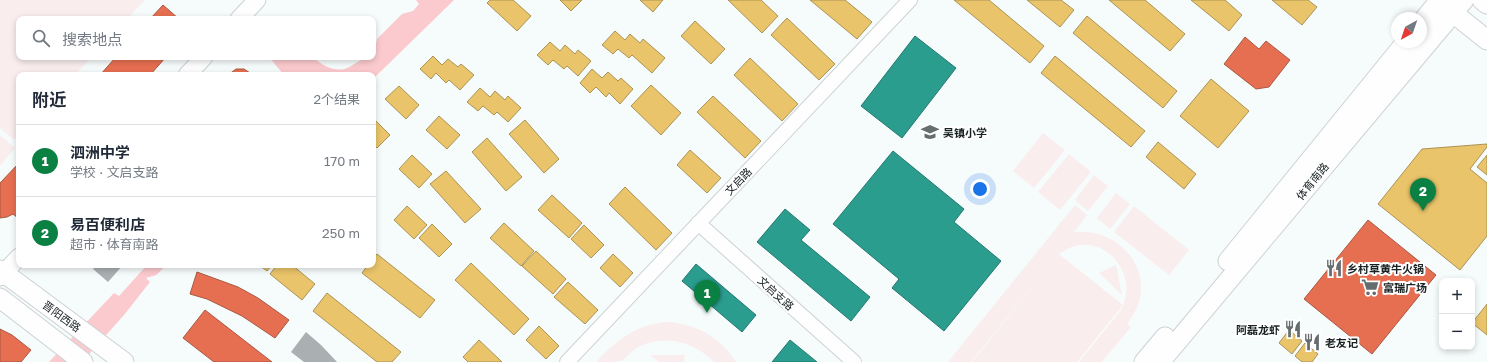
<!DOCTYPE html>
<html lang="zh">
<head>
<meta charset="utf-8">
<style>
  body { margin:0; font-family:"Golos Text","Noto Sans SC",sans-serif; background:#f6f6f7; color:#1f2937 }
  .controls { position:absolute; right:12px; bottom:12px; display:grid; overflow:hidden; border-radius:8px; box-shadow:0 2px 6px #0003 }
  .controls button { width:36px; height:36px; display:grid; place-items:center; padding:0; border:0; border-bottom:1px solid #e0e1e3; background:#fff; color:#1f2937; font:20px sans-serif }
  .compass { position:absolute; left:1391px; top:12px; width:36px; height:36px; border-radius:50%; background:#fff; box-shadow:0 2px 6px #0003; rotate:220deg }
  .you { position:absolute; left:980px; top:189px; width:14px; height:14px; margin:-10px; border:3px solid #fff; border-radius:50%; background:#1a73e8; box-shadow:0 0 0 6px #1a73e833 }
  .badge { display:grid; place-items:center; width:26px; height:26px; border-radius:50%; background:#0b8043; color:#fff; font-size:13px; font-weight:700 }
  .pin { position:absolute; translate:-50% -33px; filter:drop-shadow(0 1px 2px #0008) }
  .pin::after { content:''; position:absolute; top:21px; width:14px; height:12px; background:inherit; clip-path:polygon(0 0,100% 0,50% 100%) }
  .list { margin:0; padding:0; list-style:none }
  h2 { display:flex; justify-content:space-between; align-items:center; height:52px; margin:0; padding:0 16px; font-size:17px }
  h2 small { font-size:13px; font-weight:400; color:#747a83 }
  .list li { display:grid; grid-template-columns:26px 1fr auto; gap:12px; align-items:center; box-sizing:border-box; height:72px; padding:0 16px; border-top:1px solid #e0e1e3 }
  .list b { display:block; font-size:15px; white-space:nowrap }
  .list p { margin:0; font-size:13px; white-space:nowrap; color:#747a83 }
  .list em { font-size:13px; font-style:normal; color:#747a83 }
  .icon { flex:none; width:22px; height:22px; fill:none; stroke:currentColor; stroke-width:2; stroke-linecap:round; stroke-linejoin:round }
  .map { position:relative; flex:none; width:1487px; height:362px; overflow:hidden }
  .search { position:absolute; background:#fff; box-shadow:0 2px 6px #0003; left:16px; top:16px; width:360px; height:44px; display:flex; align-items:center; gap:10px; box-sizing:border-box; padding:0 14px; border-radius:8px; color:#747a83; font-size:15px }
  .panel { position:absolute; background:#fff; box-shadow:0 2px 6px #0003; left:16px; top:72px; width:360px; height:196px; border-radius:8px }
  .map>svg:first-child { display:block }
  .green { fill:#f9edee }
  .water { fill:#fbcace }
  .homes { fill:#e9c46a; stroke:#ab9355 }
  .shops { fill:#e76f51; stroke:#a95843 }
  .schools { fill:#2a9d8f; stroke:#25786f }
  .building { fill:#aab0b2 }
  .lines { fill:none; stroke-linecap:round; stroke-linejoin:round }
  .minor-casing { stroke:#ccd2d4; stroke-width:16 }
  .tertiary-casing { stroke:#ccd2d4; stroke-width:19 }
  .secondary-casing { stroke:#ccd2d4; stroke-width:21 }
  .minor { stroke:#fefeff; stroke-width:14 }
  .tertiary { stroke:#fefeff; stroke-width:17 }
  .secondary { stroke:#fefeff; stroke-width:19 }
  .labels { text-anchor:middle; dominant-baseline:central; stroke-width:4; stroke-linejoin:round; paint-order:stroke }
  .poi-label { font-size:11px; font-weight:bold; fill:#192123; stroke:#fff; text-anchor:start }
  .street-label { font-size:11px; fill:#192123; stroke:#fff }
</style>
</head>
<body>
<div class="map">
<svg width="1487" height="362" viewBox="0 0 1487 362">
  <rect width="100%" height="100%" fill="#f6fbfc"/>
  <path class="green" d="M 0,0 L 145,0 L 127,19 L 19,19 L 19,57 L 92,57 L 75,75 L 19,75 L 19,135 L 14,140 L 0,128 Z
    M 1043,133 L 1065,150 L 1034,188 L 1013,171 Z
    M 0,135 L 15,148 L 0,166 Z
    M 1069,154 L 1091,172 L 1060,210 L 1038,192 Z
    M 1094,175 L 1108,186 L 1088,211 L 1075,200 Z
    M 1116,193 L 1130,204 L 1110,229 L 1097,218 Z
    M 1075,205 L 1087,215 L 1074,232 C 1126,227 1162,281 1127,324 L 1131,327 L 1102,362 L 1079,362 L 1121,310 C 1142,269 1096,225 1059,254 L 1123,305 L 1077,362 L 972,362 L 1057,256 L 971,362 L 948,362 Z
    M 1134,206 L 1189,250 L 1169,275 L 1114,232 Z
    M 1116,265 L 1122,295 L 1099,273 Z
    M 668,322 C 697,324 721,338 736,362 L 714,362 C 694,341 661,333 635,349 C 630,353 626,358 621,361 C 616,362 602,362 596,362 C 617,340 636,324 668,322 Z
    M 650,355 L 685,355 L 684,362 L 659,362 Z"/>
  <path class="water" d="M 416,0 L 454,0 L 373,79 L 373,75 L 284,75 L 269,57 L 313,57 C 321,65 336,73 347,68 C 356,64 362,57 373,57 L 377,39 L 402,14 L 413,11 L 419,4 Z
    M 147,265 L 167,265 L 156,275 L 146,278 L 150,282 L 124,315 L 82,362 L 49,362 L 114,293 L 119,296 Z"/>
  <path class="homes" d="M 490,0 L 513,0 L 531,16 L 517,31 L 487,3 Z
    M 560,0 L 582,0 L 571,11 Z
    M 640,0 L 663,0 L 653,12 Z
    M 728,0 L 761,0 L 778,16 L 762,33 Z
    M 810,0 L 845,0 L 872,22 L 857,39 Z
    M 954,0 L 989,0 L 1044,46 L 1030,63 Z
    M 1027,0 L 1061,0 L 1074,10 L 1060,27 Z
    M 1109,0 L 1145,0 L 1185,34 L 1170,51 Z
    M 1191,0 L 1225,0 L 1242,15 L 1229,31 Z
    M 1272,0 L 1308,0 L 1317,7 L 1302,25 Z
    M 1087,16 L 1177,91 L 1163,108 L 1073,33 Z
    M 787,18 L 835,64 L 819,80 L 771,35 Z
    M 695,21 L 725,49 L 711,64 L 681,36 Z
    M 615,31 L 625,40 L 630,34 L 640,43 L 643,39 L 665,58 L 652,73 L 632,55 L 629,58 L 618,49 L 613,54 L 602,45 Z
    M 550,42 L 560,51 L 565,45 L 575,54 L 578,50 L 591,61 L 578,76 L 567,66 L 564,69 L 553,60 L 548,65 L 537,55 Z
    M 433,56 L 442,65 L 448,59 L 458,67 L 461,64 L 474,75 L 460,90 L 449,80 L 446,83 L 436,73 L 431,79 L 420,69 Z
    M 1055,56 L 1145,131 L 1131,147 L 1041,73 Z
    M 750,58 L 798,104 L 782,121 L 734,75 Z
    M 592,69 L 602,78 L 608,72 L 618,81 L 621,78 L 633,89 L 620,104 L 609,93 L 606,97 L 596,87 L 590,93 L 580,83 Z
    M 1211,79 L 1249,111 L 1218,148 L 1180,116 Z
    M 651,85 L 681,113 L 661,135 L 631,106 Z
    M 399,86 L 419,105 L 406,119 L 385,99 Z
    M 480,88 L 490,97 L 495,91 L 505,100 L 508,96 L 521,108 L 508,122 L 497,112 L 494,115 L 483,106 L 478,111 L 467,102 Z
    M 713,96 L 761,141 L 745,158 L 697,112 Z
    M 439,116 L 460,135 L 447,149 L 426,130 Z
    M 373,118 L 390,135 L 377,148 L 373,144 Z
    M 525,120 L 559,159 L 544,173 L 509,134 Z
    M 487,138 L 522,177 L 506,191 L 472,152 Z
    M 1158,142 L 1196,174 L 1184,189 L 1146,157 Z
    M 1487,144 L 1487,147 L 1470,169 L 1487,183 L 1487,236 L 1460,270 L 1378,204 L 1422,149 Z
    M 690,150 L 721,178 L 707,193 L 677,165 Z
    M 412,155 L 432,174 L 419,188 L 399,169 Z
    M 1487,155 L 1487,175 L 1477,167 Z
    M 446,171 L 481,209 L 465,223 L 430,184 Z
    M 625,187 L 672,233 L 656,250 L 609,204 Z
    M 552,195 L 582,223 L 569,238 L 538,210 Z
    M 407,206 L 427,225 L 414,239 L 394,220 Z
    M 504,223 L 534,251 L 521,266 L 490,238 Z
    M 432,224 L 452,244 L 439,257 L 419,238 Z
    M 584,225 L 604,245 L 591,258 L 571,239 Z
    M 536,251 L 566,279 L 553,294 L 522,266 Z
    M 377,254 L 435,300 L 420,318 L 362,273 L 368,265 L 373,265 L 373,259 Z
    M 613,254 L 633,273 L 620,287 L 600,268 Z
    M 471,263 L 529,319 L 514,335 L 455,280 Z
    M 259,265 L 272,265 L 267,271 Z
    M 277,265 L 292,265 L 315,284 L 302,300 L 270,274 Z
    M 568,282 L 598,310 L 585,324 L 554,297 Z
    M 327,293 L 401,352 L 392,362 L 377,362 L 313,311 Z
    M 1487,304 L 1487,335 L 1472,323 Z
    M 539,326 L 559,346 L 546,359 L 526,340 Z
    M 1289,330 L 1302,341 L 1292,354 L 1279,343 Z
    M 479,340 L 502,362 L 468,362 L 463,357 Z
    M 1305,343 L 1318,354 L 1312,362 L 1302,362 L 1295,356 Z"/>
  <path class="shops" d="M 163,5 L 179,19 L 150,19 Z
    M 1245,37 L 1259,49 L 1266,41 L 1290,60 L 1269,87 L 1256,89 L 1224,64 Z
    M 116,57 L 166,57 L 150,75 L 100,75 Z
    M 236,69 L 244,69 L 253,75 L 228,75 Z
    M 19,163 L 19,219 L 13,214 L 7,217 L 0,218 L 0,183 Z
    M 1368,220 L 1436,275 L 1372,354 L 1304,299 Z
    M 197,272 L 238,287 L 258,298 L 289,320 L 275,338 L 242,316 L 207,299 L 190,294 Z
    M 205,310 L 272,362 L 214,362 L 183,338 Z
    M 0,329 L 12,335 L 31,350 L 21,362 L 0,362 Z"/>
  <path class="schools" d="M 915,36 L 956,68 L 902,138 L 861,106 Z
    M 893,151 L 964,209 L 954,222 L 1001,261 L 944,331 L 892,288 L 899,279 L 833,224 Z
    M 785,209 L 810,230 L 801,240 L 870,297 L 851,321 L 757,242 Z
    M 696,264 L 756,315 L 742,332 L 682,281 Z
    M 790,340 L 817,362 L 772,362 Z"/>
  <path class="building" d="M 97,265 L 123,265 L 108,282 L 93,269 Z
    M 306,332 L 321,345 L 337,362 L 304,362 L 291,352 Z"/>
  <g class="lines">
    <g class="minor-casing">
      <path id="minor" d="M 698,223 L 854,362
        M 567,362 L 910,0"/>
    </g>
    <g class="tertiary-casing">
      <path id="tertiary" d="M 239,19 L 257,0
        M 187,75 L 204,57
        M 0,277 L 19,257"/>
    </g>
    <g class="secondary-casing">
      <path id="secondary" d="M 1437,0 L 1487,40
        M 1482,0 L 1487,4
        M 1421,23 L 1440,0
        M 1228,261 L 1406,42
        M 0,270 L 124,362
        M 0,298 L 83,362
        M 1144,362 L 1165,337
        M 1160,362 L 1464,0"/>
    </g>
    <use href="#minor" class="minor"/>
    <use href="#tertiary" class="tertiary"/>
    <use href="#secondary" class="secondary"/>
  </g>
  <defs>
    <g id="school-bare" transform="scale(1.38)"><path d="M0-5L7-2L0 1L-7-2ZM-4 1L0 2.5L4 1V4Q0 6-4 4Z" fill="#666d6f" stroke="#fff" stroke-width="2.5" paint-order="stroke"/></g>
    <g id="restaurant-bare" transform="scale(1.38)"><path d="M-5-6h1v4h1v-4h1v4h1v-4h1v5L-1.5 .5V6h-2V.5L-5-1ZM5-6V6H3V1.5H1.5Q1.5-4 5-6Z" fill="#666d6f" stroke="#fff" stroke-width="2.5" paint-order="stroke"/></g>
    <g id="supermarket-bare" transform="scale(1.38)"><path d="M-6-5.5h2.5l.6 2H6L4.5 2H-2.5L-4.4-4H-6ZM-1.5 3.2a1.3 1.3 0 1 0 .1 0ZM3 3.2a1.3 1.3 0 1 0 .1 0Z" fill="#666d6f" stroke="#fff" stroke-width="2.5" paint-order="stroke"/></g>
  </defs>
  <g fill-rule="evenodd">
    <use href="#school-bare" x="930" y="132"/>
    <use href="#restaurant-bare" x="1334" y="268"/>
    <use href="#supermarket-bare" x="1370" y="287"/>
    <use href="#restaurant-bare" x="1293" y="329"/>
    <use href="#restaurant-bare" x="1312" y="342"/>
  </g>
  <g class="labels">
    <g class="poi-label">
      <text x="943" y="132">吴镇小学</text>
      <text x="1347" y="268">乡村草黄牛火锅</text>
      <text x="1383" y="287">富瑞广场</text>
      <text x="1280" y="329" text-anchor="end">阿磊龙虾</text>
      <text x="1325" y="342">老友记</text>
    </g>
    <g class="street-label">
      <text transform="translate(738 181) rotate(-46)">文启路</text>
      <text transform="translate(1312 181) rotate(-51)">体育南路</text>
      <text transform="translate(776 293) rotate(42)">文启支路</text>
      <text transform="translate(62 316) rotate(36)">晋阳西路</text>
    </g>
  </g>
</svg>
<div class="controls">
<button>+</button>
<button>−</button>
</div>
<svg class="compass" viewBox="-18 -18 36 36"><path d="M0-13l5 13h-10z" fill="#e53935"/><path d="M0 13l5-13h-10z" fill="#747a83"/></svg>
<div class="you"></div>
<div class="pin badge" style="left:707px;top:313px">1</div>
<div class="pin badge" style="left:1423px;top:211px">2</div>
<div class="search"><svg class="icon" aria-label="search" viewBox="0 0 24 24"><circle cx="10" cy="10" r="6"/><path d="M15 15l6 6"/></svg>搜索地点</div>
<section class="panel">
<h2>附近<small>2个结果</small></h2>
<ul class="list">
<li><span class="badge">1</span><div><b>泗洲中学</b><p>学校 · 文启支路</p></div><em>170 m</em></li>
<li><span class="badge">2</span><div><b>易百便利店</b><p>超市 · 体育南路</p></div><em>250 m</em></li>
</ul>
</section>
</div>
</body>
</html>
